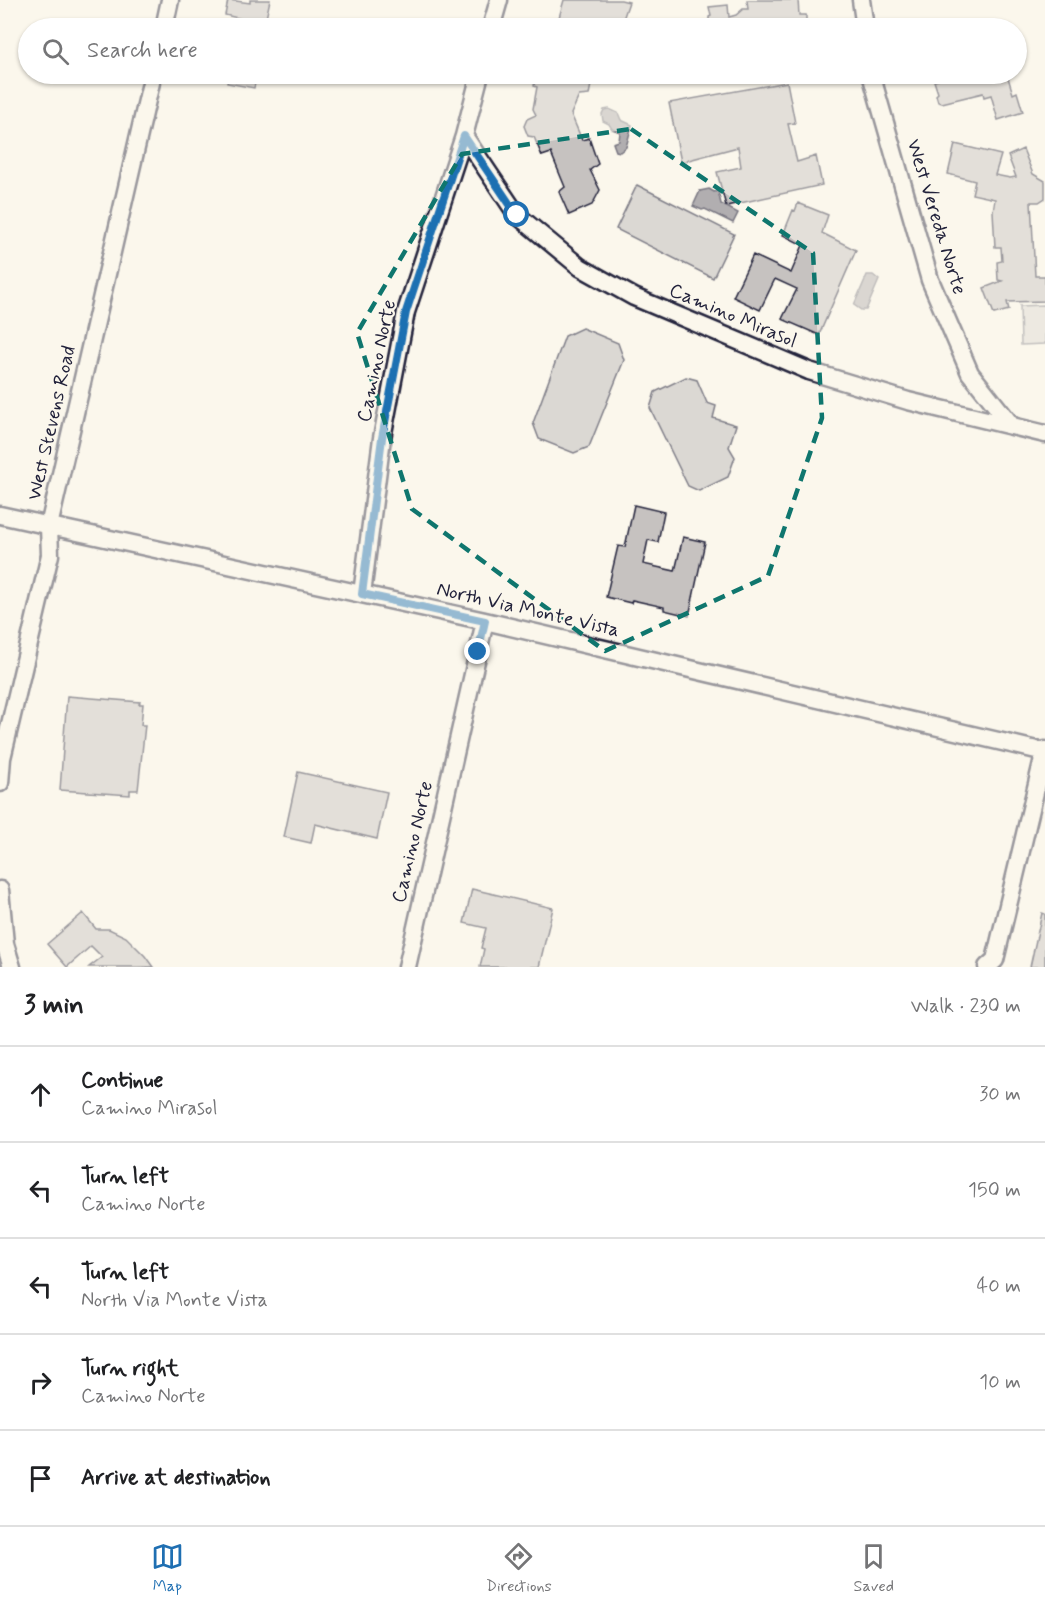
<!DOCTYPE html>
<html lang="en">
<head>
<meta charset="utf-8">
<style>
  body { margin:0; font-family:Mynerve,sans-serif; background:#f6f6f6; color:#202124 }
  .stop { position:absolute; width:18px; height:18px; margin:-14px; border:4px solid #1f6fb2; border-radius:50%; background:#fff }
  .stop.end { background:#1f6fb2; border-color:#fff; box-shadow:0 2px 6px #0008 }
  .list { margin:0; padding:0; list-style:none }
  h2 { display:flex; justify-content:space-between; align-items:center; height:78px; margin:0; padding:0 24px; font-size:26px }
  h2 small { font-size:20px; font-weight:400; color:#757577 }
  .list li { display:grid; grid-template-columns:39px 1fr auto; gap:18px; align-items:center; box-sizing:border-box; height:96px; padding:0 24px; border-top:2px solid #e0e0e0 }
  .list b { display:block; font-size:22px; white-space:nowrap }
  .list p { margin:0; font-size:20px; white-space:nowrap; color:#757577 }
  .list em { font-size:20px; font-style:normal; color:#757577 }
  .icon { flex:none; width:33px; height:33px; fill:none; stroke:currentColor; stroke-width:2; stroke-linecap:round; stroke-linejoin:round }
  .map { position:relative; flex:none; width:1045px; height:967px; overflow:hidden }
  .search { position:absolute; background:#fff; box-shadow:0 2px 4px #0004; left:18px; right:18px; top:18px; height:66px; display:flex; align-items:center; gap:15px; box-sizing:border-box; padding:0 21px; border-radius:33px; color:#757577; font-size:22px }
  .sheet { height:558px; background:#fff }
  nav { display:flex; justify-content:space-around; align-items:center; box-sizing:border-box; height:84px; border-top:2px solid #e0e0e0; background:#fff; font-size:16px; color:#757577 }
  nav a { display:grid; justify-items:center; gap:3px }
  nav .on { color:#1f6fb2 }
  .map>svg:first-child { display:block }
  .green { fill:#dbd8d3; stroke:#7e7d87; stroke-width:1.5 }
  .water { fill:#b1aeb0; stroke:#787681; stroke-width:1.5 }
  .building { fill:#c6c2c0; stroke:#22223b; stroke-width:1.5 }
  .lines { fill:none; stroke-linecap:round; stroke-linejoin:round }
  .street-casing { stroke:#22223b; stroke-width:21 }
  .street { stroke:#fbf7ec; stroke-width:16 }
  .route { stroke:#1f6fb2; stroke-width:8 }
  .marked { fill:none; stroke:#0f766e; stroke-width:4.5; stroke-dasharray:12 8; stroke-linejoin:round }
  .labels { text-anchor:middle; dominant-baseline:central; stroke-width:4.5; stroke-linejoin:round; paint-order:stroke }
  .street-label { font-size:20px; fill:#22223b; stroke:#fbf7ec }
</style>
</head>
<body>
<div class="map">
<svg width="1045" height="967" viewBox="0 0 1045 967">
  <rect width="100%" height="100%" fill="#fbf7ec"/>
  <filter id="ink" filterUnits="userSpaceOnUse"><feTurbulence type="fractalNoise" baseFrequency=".0167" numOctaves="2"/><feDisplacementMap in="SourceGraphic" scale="12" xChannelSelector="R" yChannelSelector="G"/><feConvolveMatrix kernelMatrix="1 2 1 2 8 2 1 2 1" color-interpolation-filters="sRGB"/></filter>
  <g filter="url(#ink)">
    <path class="green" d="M 637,185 L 734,234 L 713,278 L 616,229 Z
      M 1045,305 L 1045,344 L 1021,345 L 1020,306 Z
      M 582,328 L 618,343 L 624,360 L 589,447 L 574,453 L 539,439 L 533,423 L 565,336 Z
      M 686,377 L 697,380 L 707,403 L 716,406 L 713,418 L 736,425 L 729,447 L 735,457 L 728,477 L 699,491 L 688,486 L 650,408 L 655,392 Z"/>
    <path class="water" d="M 609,109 L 618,113 L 621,120 L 632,125 L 626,147 L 620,152 L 616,151 L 613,143 L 619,141 L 620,132 L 612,129 L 609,124 L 603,121 L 602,114 L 604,110 Z
      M 709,189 L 714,192 L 718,191 L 721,204 L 738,213 L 733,223 L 705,209 L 702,210 L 693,206 L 700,191 Z
      M 867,275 L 873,275 L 879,280 L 866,310 L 861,310 L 854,305 Z"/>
    <path class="building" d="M 228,0 L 250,3 L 250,0 L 270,0 L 265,23 L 269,23 L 268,28 L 239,28 L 242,19 L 225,15 Z
      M 564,0 L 621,0 L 629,2 L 620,28 L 598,27 L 597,28 L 556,28 Z
      M 747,0 L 798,0 L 799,15 L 806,15 L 806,28 L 689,28 L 689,26 L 709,24 L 709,17 L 711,16 L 709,7 L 728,5 L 729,17 L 736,15 L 743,9 L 748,9 Z
      M 964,21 L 967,28 L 975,26 L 976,28 L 943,28 L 942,25 Z
      M 229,74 L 257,74 L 254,88 L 227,83 Z
      M 536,74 L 593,74 L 589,95 L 579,96 L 571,114 L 582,140 L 589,138 L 598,164 L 590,170 L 600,190 L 592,205 L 569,215 L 559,192 L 565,187 L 551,153 L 542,156 L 534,137 L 528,136 L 524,126 L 527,119 L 536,115 L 533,109 L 537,87 L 534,86 Z
      M 936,74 L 996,74 L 997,76 L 1007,74 L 1013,94 L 1017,92 L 1023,112 L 998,120 L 991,95 L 984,97 L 983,93 L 942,103 L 938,102 L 936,95 L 938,93 L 934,81 L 938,80 Z
      M 787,82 L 795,123 L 788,124 L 797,162 L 816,156 L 822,185 L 726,206 L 717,172 L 741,167 L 738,147 L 681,162 L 669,103 Z
      M 955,144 L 1001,155 L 995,175 L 1010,178 L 1016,177 L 1008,156 L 1023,149 L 1033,174 L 1045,181 L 1045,198 L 1039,202 L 1031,202 L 1035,276 L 1045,276 L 1045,301 L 1007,302 L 1009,310 L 994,314 L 984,288 L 1002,281 L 998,280 L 997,262 L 1002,261 L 1001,247 L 995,247 L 993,211 L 995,199 L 972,194 L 975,181 L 948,174 Z
      M 798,203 L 828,215 L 822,233 L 856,250 L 819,335 L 782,319 L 797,289 L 775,279 L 760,310 L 733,297 L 753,255 L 791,273 L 803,245 L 783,235 L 793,210 L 795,211 Z
      M 634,505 L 664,512 L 658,542 L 648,540 L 643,564 L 675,571 L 683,537 L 705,542 L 689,616 L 664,610 L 664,607 L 632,600 L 631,603 L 606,597 L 618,546 L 625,547 Z
      M 67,696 L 140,702 L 139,704 L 143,704 L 141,725 L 145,725 L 138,790 L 130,790 L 130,795 L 60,790 Z
      M 298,772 L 387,792 L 377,839 L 315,824 L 311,843 L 284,837 Z
      M 472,889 L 553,908 L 539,967 L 480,967 L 484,949 L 481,948 L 486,928 L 464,923 Z
      M 83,913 L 96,929 L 109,929 L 126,937 L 145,956 L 153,967 L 89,967 L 102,957 L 91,946 L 67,967 L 47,944 Z
      M 1042,913 L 1045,914 L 1045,967 L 1030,967 Z"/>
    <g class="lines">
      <g class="street-casing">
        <path id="street" d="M 861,0 L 865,28
          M 164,28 L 170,0
          M 491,28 L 499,0
          M 871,74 L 930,280 L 970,373 L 1012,426
          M 464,136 L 517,215 L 580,267 L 634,297 L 809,371 L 908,401 L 1045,434
          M 0,515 L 485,621 L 1045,752
          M 362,594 L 382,438 L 406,312 L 464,136 L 480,74
          M 0,783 L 2,758 L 50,555 L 49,526 L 153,74
          M 0,890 L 5,944 L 12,967
          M 407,967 L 485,621
          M 987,967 L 995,960 L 1045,750"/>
      </g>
      <use href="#street" class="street"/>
    </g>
  </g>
  <g class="lines" filter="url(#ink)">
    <path class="route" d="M 478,652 L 485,621 L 362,594 L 382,438 L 406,312 L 464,136 L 517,215"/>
  </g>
  <path d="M0 0H1045V967H0ZM 631,129 L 813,253 L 822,418 L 768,576 L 605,651 L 412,509 L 357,333 L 462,154 Z" fill="#fbf7ec" fill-opacity=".55" fill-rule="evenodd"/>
  <path class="marked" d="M 631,129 L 813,253 L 822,418 L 768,576 L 605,651 L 412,509 L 357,333 L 462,154 Z"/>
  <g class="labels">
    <g class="street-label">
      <text transform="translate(936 217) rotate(73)">West Vereda Norte</text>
      <text transform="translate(733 316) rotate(23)">Camino Mirasol</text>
      <text transform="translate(377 361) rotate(-78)">Camino Norte</text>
      <text transform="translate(52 423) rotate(-77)">West Stevens Road</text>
      <text transform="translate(528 610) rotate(13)">North Via Monte Vista</text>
      <text transform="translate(413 842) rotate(-77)">Camino Norte</text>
    </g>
  </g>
</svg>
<div class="stop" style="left:517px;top:215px"></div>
<div class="stop end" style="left:478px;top:652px"></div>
<div class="search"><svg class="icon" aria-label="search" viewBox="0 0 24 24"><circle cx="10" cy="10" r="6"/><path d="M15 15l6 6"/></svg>Search here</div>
</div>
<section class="sheet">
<h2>3 min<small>Walk · 230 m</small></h2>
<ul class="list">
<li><svg class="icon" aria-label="ahead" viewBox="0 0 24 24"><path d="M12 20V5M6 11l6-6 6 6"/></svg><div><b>Continue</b><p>Camino Mirasol</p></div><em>30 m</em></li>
<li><svg class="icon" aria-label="left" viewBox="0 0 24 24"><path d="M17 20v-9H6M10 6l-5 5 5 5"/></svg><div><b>Turn left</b><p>Camino Norte</p></div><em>150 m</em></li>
<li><svg class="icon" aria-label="left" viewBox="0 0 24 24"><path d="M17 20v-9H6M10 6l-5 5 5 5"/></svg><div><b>Turn left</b><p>North Via Monte Vista</p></div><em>40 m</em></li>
<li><svg class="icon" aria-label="right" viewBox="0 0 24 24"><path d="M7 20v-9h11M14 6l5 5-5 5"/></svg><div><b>Turn right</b><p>Camino Norte</p></div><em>10 m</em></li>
<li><svg class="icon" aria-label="arrive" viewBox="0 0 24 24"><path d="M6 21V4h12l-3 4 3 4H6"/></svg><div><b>Arrive at destination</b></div></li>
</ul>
</section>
<nav>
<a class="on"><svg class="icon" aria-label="map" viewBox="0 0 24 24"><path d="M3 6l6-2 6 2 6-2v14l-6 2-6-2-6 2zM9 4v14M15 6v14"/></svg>Map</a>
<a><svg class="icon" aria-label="directions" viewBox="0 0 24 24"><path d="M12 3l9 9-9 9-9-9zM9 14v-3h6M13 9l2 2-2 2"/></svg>Directions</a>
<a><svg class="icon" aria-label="saved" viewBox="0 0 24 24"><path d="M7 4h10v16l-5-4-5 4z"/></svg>Saved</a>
</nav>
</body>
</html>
